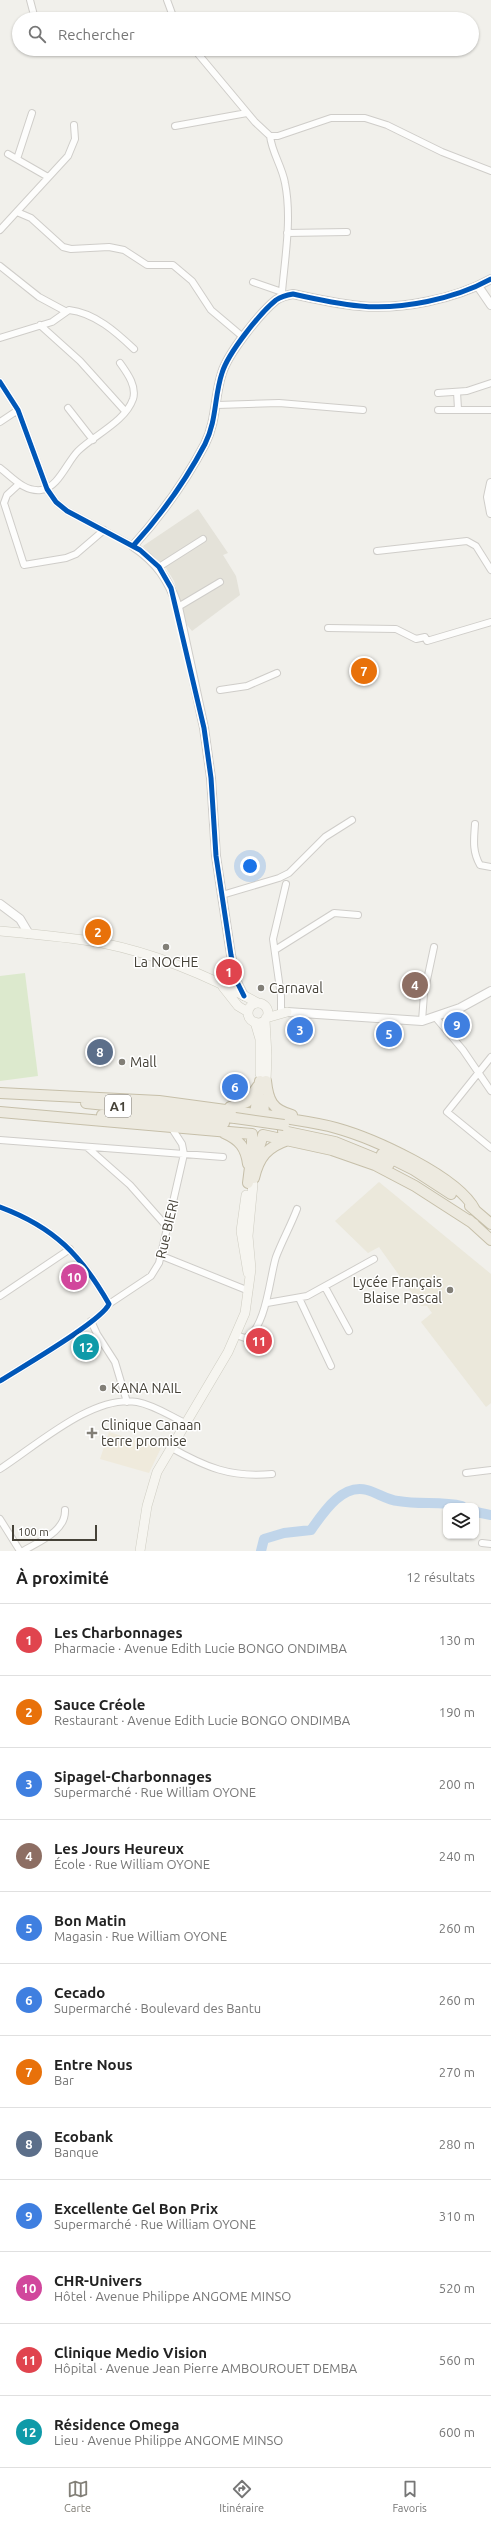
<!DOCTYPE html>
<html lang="fr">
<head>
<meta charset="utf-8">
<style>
  body { margin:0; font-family:Ubuntu,sans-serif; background:#f2f2f2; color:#222 }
  .controls { position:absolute; right:12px; bottom:12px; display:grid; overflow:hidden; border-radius:8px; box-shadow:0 1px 3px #0004 }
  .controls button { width:36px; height:36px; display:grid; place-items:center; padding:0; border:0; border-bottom:1px solid #e0e0e0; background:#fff; color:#222; font:20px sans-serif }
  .scale { position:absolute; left:12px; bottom:10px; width:85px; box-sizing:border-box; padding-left:4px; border:2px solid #464238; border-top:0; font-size:11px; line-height:14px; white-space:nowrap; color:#464238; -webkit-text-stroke:3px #fff; paint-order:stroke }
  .you { position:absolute; left:250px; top:866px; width:14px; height:14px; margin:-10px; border:3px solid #fff; border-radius:50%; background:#1a73e8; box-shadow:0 0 0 6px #1a73e833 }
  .badge { display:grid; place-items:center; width:26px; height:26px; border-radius:50%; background:#827f77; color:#fff; font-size:13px; font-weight:700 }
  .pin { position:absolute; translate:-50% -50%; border:2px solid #fff; box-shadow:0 1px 4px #0006 }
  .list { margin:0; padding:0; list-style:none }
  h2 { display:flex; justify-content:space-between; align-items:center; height:52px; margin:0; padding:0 16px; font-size:17px }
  h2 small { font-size:13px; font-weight:400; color:#767676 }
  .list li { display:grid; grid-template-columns:26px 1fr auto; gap:12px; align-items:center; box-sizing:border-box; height:72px; padding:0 16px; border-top:1px solid #e0e0e0 }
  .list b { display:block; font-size:15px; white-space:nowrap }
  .list p { margin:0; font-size:13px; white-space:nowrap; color:#767676 }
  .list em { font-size:13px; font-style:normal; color:#767676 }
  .icon { flex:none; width:22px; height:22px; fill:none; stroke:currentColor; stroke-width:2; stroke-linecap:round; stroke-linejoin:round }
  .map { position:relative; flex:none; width:491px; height:1551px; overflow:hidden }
  .search { position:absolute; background:#fff; box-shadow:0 1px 3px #0004; left:12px; right:12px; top:12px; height:44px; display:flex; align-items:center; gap:10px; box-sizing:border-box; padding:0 14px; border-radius:22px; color:#767676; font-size:15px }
  .sheet { height:916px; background:#fff }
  nav { display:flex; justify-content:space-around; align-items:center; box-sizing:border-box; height:56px; border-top:1px solid #e0e0e0; background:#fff; font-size:11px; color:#767676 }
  nav a { display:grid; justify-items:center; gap:2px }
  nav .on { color:#827f77 }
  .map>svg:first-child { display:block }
  .residential { fill:#e4e2d9 }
  .commercial { fill:#efeadc }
  .education { fill:#ebe8db }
  .green { fill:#dce9cd }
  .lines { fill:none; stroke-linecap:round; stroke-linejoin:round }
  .river { stroke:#c0d5ea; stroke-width:10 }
  .minor-casing { stroke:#cfcdc9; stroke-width:8 }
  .tertiary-casing { stroke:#cfcdc9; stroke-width:10 }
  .secondary-casing { stroke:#cfcdc2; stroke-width:10 }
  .trunk-casing { stroke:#c6bfa9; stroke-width:12 }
  .minor { stroke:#fdfdfc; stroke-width:6 }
  .tertiary { stroke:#fdfdfc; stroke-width:8 }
  .secondary { stroke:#f6f5f0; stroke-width:9 }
  .trunk { stroke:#edeae0; stroke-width:10 }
  .trunk-bridge-casing { stroke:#c6bfa9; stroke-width:12; stroke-linecap:butt }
  .trunk-bridge { stroke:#edeae0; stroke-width:10 }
  .cycleway-casing { stroke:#fff; stroke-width:8 }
  .cycleway { stroke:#0057b8; stroke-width:5 }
  .poi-dot { fill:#827f77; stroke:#fff; stroke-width:1.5 }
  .labels { text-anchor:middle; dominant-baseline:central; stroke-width:3; stroke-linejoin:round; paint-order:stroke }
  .shield { fill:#fff; stroke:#7e7b74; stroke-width:1 }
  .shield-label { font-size:13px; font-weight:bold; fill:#464238 }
  .poi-label { font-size:14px; fill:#464238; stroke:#fff; text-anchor:start }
  .street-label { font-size:14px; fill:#464238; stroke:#fff }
</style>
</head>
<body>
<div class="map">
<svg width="491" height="1551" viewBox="0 0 491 1551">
  <rect width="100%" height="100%" fill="#f1f0eb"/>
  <path class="residential" d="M 198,509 L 228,553 L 223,555 L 236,576 L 240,595 L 192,631 L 187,625 L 174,581 L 166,568 L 143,546 Z"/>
  <path class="commercial" d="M 109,1432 L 161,1448 L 149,1473 L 100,1459 Z"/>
  <path class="education" d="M 379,1182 L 491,1274 L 491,1403 L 486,1407 L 421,1322 L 432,1313 L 427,1306 L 421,1306 L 379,1247 L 368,1253 L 335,1221 Z"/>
  <path class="green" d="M 25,973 L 38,1076 L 0,1081 L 0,976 Z"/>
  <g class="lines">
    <path class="river" d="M 476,1512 L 491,1515
      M 261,1551 L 264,1539 L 284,1533 L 311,1530 C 323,1513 342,1483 367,1490 C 378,1493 387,1500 398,1501 C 420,1505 441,1501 462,1506"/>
    <g class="minor-casing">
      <path id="minor" d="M 30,0 L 35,19
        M 167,0 L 174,19
        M 194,49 L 255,122 L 270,136
        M 175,126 L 247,113
        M 270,136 L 278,136 L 331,118 L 365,118 L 387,125 L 442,152 L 491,171
        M 270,136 C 272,153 282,166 285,183 C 292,218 285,257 282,292 L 284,295
        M 8,154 L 48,177
        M 17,159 L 32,113
        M 17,212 L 31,218 L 63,247 L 71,249 L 109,247 L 124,250 L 147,265 L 173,265 L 192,281 L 211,310 L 243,337
        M 0,230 L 68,156 L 75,139 L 74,125
        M 287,233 L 347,232
        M 0,266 L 39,297 L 65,311
        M 253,282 L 282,292
        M 40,325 L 80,361 L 125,411
        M 0,338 L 52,322 L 69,310 C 95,313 116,332 134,349
        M 0,382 L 18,410 L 47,489 L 56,502 L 67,511 L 133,546
        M 457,392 L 458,409
        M 438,393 L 467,391 L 491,383
        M 217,405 L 279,403 L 363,410
        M 68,408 L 93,440
        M 438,410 L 491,410
        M 0,422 L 18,410
        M 0,468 C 12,477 24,492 41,490 C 58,488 67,462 78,451 C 94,435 125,422 133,399 C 137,386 127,373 120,363
        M 19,484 L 7,495 L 4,503 L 24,565 L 66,558 L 76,554 L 104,530
        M 377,551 L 467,541 L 476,546 L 491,570
        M 159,567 L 203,539
        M 178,607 L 220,582
        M 328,628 L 396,629 L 416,639 L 425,637 L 427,641 L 491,622
        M 220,690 L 247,686 L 277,673
        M 475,824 C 474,839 472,851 480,865 L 491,867
        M 222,895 L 279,878 L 289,873 L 325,837 L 352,820
        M 275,950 L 334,913 L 358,915
        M 281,1010 L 281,996 L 273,939 L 286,884
        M 436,1018 L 463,1050 L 491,1091
        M 422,1021 L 424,994 L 434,947
        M 491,1057 L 447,1112 L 491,1148
        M 0,1140 L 223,1157
        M 88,1148 L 130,1185 L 168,1228
        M 0,1207 C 54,1227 81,1255 109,1304 C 102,1321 20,1368 0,1381
        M 162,1256 L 249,1291
        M 325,1287 L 349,1331
        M 0,1296 L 70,1249
        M 299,1298 L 331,1366
        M 267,1303 L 307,1296 L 374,1259
        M 109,1304 L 151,1276 L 159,1263 L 184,1154 L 182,1144 L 171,1127
        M 91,1321 L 97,1334 L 115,1362 L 127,1402
        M 236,1335 L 245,1338 C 266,1331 270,1275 276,1257 C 282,1241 291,1225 297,1209
        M 170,1447 C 205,1467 231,1478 272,1474
        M 0,1469 C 36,1446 93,1394 137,1402 C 154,1405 170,1416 185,1423
        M 466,1473 L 491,1470
        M 0,1519 L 20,1551
        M 482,1543 L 491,1544
        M 23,1551 C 40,1541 66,1531 65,1510"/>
    </g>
    <g class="tertiary-casing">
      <path id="tertiary" d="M 478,286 L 491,305
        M 491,483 L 488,497 L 491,513
        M 0,904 L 20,919 L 29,934
        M 244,996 L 236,980 L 231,955 L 216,856 L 211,778 L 204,728 L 178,607 C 169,580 157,562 133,546 C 162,514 185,482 205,444 C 217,420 214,397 222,373 C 228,353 260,313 276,300 C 282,296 287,295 293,294 C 315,299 338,304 360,306 C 401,310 455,299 491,279
        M 287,1012 L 422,1021 L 460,1008 L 491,991"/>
    </g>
    <g class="secondary-casing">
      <path id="secondary" d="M 0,931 C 34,934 69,937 102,943 C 157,954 209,976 258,1003
        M 223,987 L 238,1006 L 248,1012
        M248 1013a10 10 0 1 1 20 0a10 10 0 1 1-20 0Z
        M 266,1018 L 287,1012
        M 265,1020 L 267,1056 L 266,1081
        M 255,1022 L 260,1039 L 260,1074
        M 246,1195 L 241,1231 L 248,1273
        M 140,1551 L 147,1506 L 157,1472 L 228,1352 L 245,1313 L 251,1269 L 248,1236 L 253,1184"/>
    </g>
    <g class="trunk-casing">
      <path id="trunk" d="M 266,1081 C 268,1100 272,1110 292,1115
        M 0,1093 L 159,1101 L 255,1114 L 260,1081
        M 263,1099 L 264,1114 C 288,1120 312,1121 336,1128 C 372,1138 458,1176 475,1210
        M 86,1103 L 235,1118
        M 230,1107 L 247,1102 L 258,1086
        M 0,1112 L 252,1134 L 252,1151 L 248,1183
        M 102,1115 L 224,1123
        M 283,1131 L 335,1142 L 389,1164
        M 224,1133 C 240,1140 246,1148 248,1164
        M 257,1154 L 263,1135 L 332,1150 L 375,1165 L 415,1186 L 474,1224
        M 382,1154 L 414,1170 L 451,1194
        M 254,1178 C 259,1157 267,1147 288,1140
        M 470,1206 L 491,1224
        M 469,1220 L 491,1240"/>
    </g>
    <use href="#minor" class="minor"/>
    <use href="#tertiary" class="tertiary"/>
    <use href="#secondary" class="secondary"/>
    <use href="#trunk" class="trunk"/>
    <g class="trunk-bridge-casing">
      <path id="trunk-bridge" d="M 235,1118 L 284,1125"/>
    </g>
    <use href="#trunk-bridge" class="trunk-bridge"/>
    <g class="cycleway-casing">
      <path id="cycleway" d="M 0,382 L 18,410 L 47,489 L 56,502 L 67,511 L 140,550 L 159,567 L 171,588 L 204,728 L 211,778 L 216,856 L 231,955 L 236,980 L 244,996
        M 133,546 C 162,514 185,482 205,444 C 217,420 214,397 222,373 C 228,353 260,313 276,300 C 282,296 287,295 293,294 C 315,299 338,304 360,306 C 401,310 455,299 491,279
        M 0,1207 C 54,1227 81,1255 109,1304 C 102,1321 20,1368 0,1381"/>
    </g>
    <use href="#cycleway" class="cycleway"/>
  </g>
  <g class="poi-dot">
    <circle cx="166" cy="947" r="4"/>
    <circle cx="261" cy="988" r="4"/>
    <circle cx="122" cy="1062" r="4"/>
    <circle cx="450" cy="1290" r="4"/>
    <circle cx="103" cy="1388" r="4"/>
    <path d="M90 1427h4v4h4v4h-4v4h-4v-4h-4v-4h4z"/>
  </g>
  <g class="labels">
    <rect class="shield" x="105" y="1095" width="26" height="22" rx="3"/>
    <g class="shield-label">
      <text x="118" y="1106">A1</text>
    </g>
    <g class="poi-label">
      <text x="166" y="962" text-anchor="middle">La NOCHE</text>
      <text x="269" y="988">Carnaval</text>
      <text x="130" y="1062">Mall</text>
      <text x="442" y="1282" text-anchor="end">Lycée Français<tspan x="442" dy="16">Blaise Pascal</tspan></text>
      <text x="111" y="1388">KANA NAIL</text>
      <text x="101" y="1425">Clinique Canaan<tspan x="101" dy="16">terre promise</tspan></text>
    </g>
    <g class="street-label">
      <text transform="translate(167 1229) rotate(-77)">Rue BIERI</text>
    </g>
  </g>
</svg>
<div class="controls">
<button><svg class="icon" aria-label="layers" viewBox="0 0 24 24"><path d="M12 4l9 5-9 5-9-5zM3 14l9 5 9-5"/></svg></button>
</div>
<div class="scale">100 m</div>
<div class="you"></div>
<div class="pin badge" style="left:229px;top:972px;background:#e0444e">1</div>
<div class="pin badge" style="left:98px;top:932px;background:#e8710a">2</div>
<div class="pin badge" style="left:300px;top:1030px;background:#3f7fe0">3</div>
<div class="pin badge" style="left:415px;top:985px;background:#8d6e63">4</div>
<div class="pin badge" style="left:389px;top:1034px;background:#3f7fe0">5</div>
<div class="pin badge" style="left:235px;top:1087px;background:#3f7fe0">6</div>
<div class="pin badge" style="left:364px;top:671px;background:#e8710a">7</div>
<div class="pin badge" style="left:100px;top:1052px;background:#5c6f8a">8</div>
<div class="pin badge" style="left:457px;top:1025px;background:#3f7fe0">9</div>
<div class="pin badge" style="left:74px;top:1277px;background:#d1479c">10</div>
<div class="pin badge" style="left:259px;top:1341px;background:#e0444e">11</div>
<div class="pin badge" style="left:86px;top:1347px;background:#0f9aa8">12</div>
<div class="search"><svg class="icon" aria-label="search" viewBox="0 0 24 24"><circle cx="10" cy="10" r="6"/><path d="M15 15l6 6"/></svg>Rechercher</div>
</div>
<section class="sheet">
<h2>À proximité<small>12 résultats</small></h2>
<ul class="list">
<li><span class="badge" style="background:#e0444e">1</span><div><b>Les Charbonnages</b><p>Pharmacie · Avenue Edith Lucie BONGO ONDIMBA</p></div><em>130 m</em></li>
<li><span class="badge" style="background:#e8710a">2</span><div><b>Sauce Créole</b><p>Restaurant · Avenue Edith Lucie BONGO ONDIMBA</p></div><em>190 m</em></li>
<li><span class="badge" style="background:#3f7fe0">3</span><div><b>Sipagel-Charbonnages</b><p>Supermarché · Rue William OYONE</p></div><em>200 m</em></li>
<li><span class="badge" style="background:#8d6e63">4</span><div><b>Les Jours Heureux</b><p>École · Rue William OYONE</p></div><em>240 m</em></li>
<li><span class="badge" style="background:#3f7fe0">5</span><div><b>Bon Matin</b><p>Magasin · Rue William OYONE</p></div><em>260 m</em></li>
<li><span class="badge" style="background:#3f7fe0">6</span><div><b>Cecado</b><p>Supermarché · Boulevard des Bantu</p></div><em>260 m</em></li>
<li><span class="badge" style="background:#e8710a">7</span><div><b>Entre Nous</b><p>Bar</p></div><em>270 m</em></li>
<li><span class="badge" style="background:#5c6f8a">8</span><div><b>Ecobank</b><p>Banque</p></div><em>280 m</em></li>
<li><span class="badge" style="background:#3f7fe0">9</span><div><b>Excellente Gel Bon Prix</b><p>Supermarché · Rue William OYONE</p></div><em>310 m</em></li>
<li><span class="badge" style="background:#d1479c">10</span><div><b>CHR-Univers</b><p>Hôtel · Avenue Philippe ANGOME MINSO</p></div><em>520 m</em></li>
<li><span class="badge" style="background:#e0444e">11</span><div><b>Clinique Medio Vision</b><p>Hôpital · Avenue Jean Pierre AMBOUROUET DEMBA</p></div><em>560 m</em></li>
<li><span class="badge" style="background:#0f9aa8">12</span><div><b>Résidence Omega</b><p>Lieu · Avenue Philippe ANGOME MINSO</p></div><em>600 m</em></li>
</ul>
</section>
<nav>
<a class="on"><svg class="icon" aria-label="map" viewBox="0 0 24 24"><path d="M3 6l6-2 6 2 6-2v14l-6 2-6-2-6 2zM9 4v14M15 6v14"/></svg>Carte</a>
<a><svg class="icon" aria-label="directions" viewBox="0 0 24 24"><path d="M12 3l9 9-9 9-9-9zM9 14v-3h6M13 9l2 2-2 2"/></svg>Itinéraire</a>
<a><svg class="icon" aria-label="saved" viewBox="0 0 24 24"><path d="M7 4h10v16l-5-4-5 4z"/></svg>Favoris</a>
</nav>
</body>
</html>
